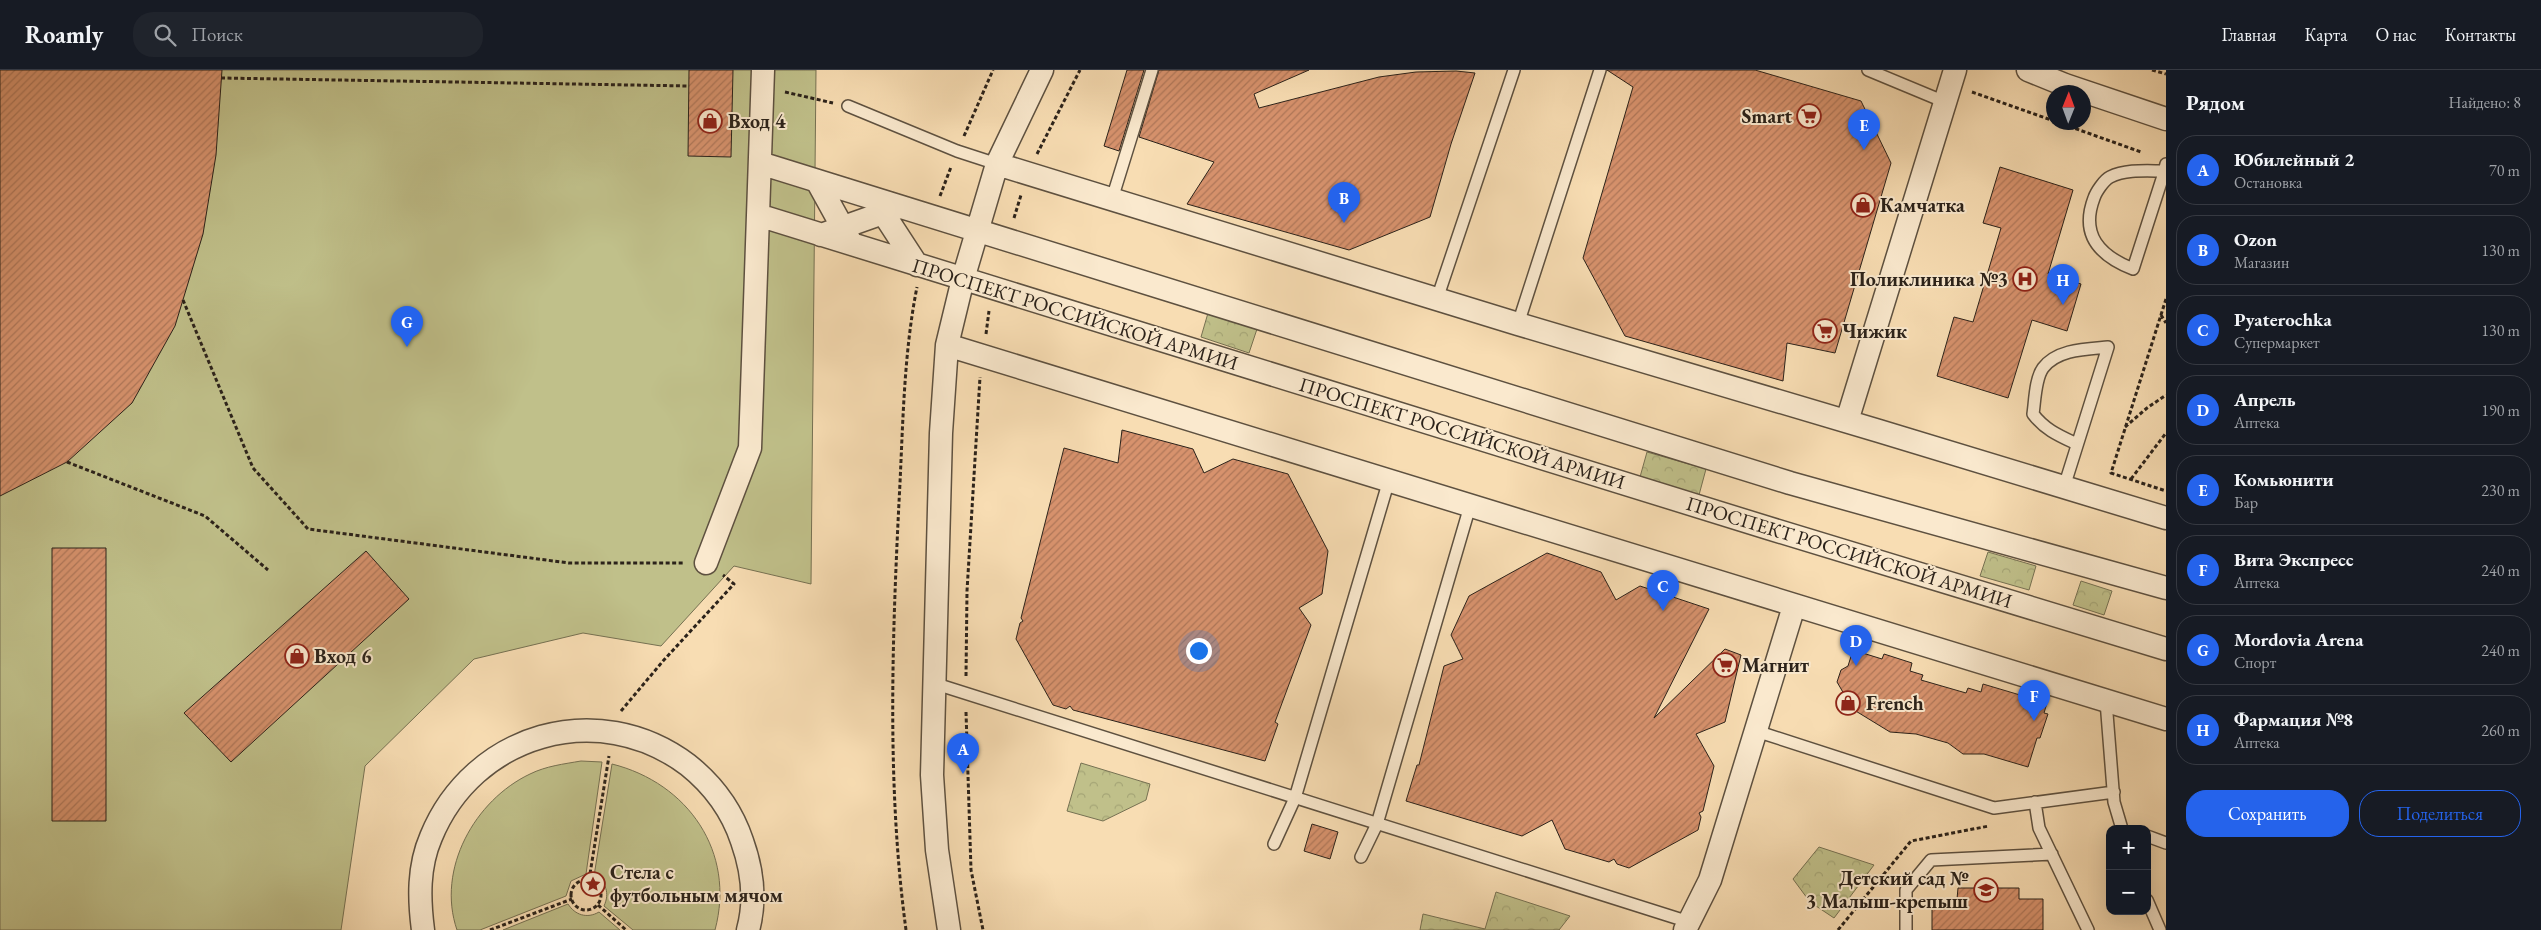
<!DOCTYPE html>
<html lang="ru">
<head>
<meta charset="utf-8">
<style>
  body { margin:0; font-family:"EB Garamond",serif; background:#20242c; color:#f1f3f6 }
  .controls { position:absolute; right:15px; bottom:15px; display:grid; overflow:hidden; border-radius:10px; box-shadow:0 5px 20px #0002 }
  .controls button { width:45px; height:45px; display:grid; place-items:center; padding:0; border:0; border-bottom:1px solid #363941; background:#171b24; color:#f1f3f6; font:25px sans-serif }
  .compass { position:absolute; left:2046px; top:15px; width:45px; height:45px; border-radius:50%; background:#171b24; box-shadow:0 5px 20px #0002; rotate:1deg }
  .you { position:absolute; left:1198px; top:580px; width:18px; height:18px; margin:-12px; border:4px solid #fff; border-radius:50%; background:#1a73e8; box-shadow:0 0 0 8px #1a73e833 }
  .badge { display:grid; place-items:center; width:32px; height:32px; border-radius:50%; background:#2563eb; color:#fff; font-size:16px; font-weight:700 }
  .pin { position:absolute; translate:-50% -41px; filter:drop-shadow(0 1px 2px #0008) }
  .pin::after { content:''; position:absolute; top:26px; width:18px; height:15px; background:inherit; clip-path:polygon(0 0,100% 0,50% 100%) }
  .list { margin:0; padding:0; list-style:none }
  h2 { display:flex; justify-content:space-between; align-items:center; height:65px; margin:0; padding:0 20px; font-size:21px }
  h2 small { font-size:16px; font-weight:400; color:#9ea1a6 }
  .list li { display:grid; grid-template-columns:32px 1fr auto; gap:15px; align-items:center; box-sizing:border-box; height:70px; margin:0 10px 10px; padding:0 10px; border:1px solid #363941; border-radius:20px }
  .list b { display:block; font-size:19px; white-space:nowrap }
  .list p { margin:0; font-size:16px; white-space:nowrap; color:#9ea1a6 }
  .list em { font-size:16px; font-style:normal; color:#9ea1a6 }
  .actions { display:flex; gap:10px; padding:15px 20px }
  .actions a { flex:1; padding:11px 0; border:1px solid #2563eb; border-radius:20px; text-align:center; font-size:18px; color:#2563eb }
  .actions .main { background:#2563eb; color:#fff }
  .icon { flex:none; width:28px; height:28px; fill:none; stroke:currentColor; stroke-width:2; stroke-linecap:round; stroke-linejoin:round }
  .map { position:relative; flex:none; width:2166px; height:860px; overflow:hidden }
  header { display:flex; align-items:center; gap:30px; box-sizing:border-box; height:70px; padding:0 25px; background:#171b24; border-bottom:1px solid #363941 }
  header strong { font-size:24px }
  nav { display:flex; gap:28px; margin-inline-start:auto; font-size:18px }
  .search { width:350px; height:45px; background:#20242c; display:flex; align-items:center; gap:12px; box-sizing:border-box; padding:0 18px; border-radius:20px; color:#9ea1a6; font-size:19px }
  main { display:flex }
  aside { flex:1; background:#171b24 }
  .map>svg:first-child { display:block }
  .green { fill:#c0c08a; stroke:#767152 }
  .park { fill:url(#park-crowns); stroke:#767152 }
  .building { fill:url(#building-hatch); stroke:#2b221a }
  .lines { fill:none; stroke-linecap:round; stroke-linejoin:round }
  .lane-casing { stroke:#5e5140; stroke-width:14 }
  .street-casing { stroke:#5e5140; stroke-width:25 }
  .path { stroke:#2b221a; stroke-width:3; stroke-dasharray:4 2.5; stroke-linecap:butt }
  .lane { stroke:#fae9ce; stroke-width:11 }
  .street { stroke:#fae9ce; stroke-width:22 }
  .labels { text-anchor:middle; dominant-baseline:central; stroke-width:4; stroke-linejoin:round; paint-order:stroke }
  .poi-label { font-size:20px; font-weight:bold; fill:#2b221a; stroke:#fae9ce; text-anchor:start }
  .street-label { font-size:20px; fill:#2b221a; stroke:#fae9ce }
</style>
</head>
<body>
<header>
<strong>Roamly</strong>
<div class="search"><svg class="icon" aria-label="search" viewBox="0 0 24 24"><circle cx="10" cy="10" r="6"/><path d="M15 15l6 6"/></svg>Поиск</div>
<nav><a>Главная</a><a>Карта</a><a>О нас</a><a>Контакты</a></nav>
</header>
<main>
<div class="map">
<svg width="2166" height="860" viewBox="0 0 2166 860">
  <defs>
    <pattern id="park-crowns" width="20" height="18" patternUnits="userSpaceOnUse" patternTransform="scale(1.25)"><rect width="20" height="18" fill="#c0c08a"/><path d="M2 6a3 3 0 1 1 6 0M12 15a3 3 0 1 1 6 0" fill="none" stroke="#a5a576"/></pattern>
    <pattern id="building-hatch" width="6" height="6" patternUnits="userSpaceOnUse" patternTransform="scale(1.25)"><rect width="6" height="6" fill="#d7926d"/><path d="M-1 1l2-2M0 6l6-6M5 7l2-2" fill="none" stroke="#af7759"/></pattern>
  </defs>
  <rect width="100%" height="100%" fill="#f8ddb3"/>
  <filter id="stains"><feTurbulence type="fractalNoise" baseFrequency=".004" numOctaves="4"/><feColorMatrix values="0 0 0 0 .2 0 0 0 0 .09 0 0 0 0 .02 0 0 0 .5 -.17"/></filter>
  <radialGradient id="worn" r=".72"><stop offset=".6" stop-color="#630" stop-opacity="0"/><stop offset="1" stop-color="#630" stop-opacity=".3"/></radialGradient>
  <path class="green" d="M 0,0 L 816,0 L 811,514 L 734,496 L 661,576 L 583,563 L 474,589 L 365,696 L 341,860 L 0,860 Z
    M 581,691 L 602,692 L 586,804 L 571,811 L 566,826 L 480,860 L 457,860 C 436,799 475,730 530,704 C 546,696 564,694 581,691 Z
    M 612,694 C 688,713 736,782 715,860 L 633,860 L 604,836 C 610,823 606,812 594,806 Z
    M 568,834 C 575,845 587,849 599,842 L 620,860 L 503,860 Z"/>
  <path class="park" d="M 1208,243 L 1257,259 L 1249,283 L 1201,267 Z
    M 1647,382 L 1706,399 L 1699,425 L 1640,407 Z
    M 1988,482 L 2036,496 L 2029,520 L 1980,506 Z
    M 2081,511 L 2112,521 L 2104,545 L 2073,535 Z
    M 1081,693 L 1150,714 L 1146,730 L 1103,751 L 1067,741 Z
    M 1819,777 L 1874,795 L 1834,848 L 1810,832 L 1793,809 Z
    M 1496,822 L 1570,846 L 1559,860 L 1420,860 L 1423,844 L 1485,859 Z"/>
  <path class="building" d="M 0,0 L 222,0 L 216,85 L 203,164 L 175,256 L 132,333 L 67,392 L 0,426 Z
    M 689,0 L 733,0 L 731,87 L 688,86 Z
    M 1127,0 L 1144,0 L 1119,81 L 1104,76 Z
    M 1159,0 L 1309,0 L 1254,24 L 1259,38 L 1379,7 L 1416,2 L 1456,1 L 1475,3 L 1451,74 L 1430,147 L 1349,180 L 1187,134 L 1214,92 L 1139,67 Z
    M 1607,0 L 1755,0 L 1861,31 L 1891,93 L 1835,283 L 1787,273 L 1783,311 L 1625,266 L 1583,188 L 1633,17 Z
    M 2000,97 L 2073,120 L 2048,204 L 2081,214 L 2067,261 L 2032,250 L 2008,328 L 1937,306 L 1954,247 L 1973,252 L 2001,158 L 1983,153 Z
    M 1122,360 L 1193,379 L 1204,403 L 1233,389 L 1288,404 L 1328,481 L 1322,524 L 1299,538 L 1311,555 L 1275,652 L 1278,654 L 1265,691 L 1073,640 L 1070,636 L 1066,639 L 1053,635 L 1016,569 L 1020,553 L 1023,551 L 1021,548 L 1064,378 L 1118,393 Z
    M 52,478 L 106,478 L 106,751 L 52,751 Z
    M 366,481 L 409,529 L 231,692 L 184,643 Z
    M 1547,483 L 1601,502 L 1616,530 L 1640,516 L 1709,539 L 1654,648 L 1725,579 L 1741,585 L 1725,652 L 1696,664 L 1714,696 L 1703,741 L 1699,743 L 1701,747 L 1698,760 L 1629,798 L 1617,794 L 1614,789 L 1609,792 L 1565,779 L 1552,750 L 1522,766 L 1406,731 L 1417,695 L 1419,695 L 1444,596 L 1463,589 L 1451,565 L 1469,526 Z
    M 1853,580 L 1882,589 L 1884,584 L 1912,593 L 1910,601 L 1923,605 L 1921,610 L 1966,623 L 1968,618 L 1981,622 L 1983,614 L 2047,633 L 2044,643 L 2048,644 L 2040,668 L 2037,668 L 2028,697 L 1984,684 L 1963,684 L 1948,673 L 1916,664 L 1890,662 L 1841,632 L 1844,624 L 1837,612 L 1841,600 L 1848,596 Z
    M 1312,754 L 1338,762 L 1330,789 L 1304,781 Z
    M 1958,818 L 2019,818 L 2019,829 L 2043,829 L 2043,860 L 1932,860 L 1932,828 L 1957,829 Z"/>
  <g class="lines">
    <g class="lane-casing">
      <path id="lane" d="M 1868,0 L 1945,32
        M 848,36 L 957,81 L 997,94
        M 2164,101 C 2147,101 2126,99 2110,107 C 2104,110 2096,122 2094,128 C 2080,165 2100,186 2133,199 L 2163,106 L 2166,94
        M 1112,129 L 1152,0
        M 1437,229 L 1514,0
        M 1518,254 L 1600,0
        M 2064,417 L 2108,277 C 2087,279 2057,279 2043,298 C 2035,309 2035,331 2033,344 C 2045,360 2060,366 2077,374
        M 933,613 L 1689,852
        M 2106,631 L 2114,732 L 2122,759
        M 1756,661 L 1994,738 L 2114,722
        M 2035,732 L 2039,758 L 2088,860
        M 2147,766 L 2166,773
        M 1274,774 L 1295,728 L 1389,410
        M 1361,787 L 1377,754 L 1470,436
        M 2147,830 L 2160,860
        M 1906,860 L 1906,820 L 1931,790 L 2052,784"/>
    </g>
    <g class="street-casing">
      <path id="street" d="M 2028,0 L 2065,15 L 2166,49
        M 760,93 L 1790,413 L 2166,518
        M 997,94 L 1518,254 L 1879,361 L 2166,448
        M 817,111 L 849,169
        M 876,132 L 917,195
        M 758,145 L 1768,458 L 2166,579
        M 821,165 L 900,137
        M 947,275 L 2166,649
        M 1847,351 L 1955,0
        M 706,493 L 750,378 L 763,0
        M 423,860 C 419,829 418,797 431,767 C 473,664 598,627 688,695 C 713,715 732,741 742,771 C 752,799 756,831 748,860
        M 949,860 L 937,780 L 932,705 L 941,363 L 947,275 L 963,209 L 997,94 L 1042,0
        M 1685,860 L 1710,810 L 1794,536"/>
    </g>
    <path class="path" d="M 2152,0 L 2166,4
      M 221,8 L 689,16
      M 785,22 L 833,33
      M 1972,22 L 2054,51
      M 2057,52 L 2141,82
      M 964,66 L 993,0
      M 1037,84 L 1080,0
      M 940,126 L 951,97
      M 1014,148 L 1021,125
      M 2166,229 L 2111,403 L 2166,421
      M 183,230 L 253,398 L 308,459 L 569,493 L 683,493
      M 2161,245 L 2166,253
      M 986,264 L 989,241
      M 2125,357 L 2147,338 L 2166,325
      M 67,392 L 205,446 L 268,500
      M 2131,409 L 2166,363
      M 966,606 L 967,521 L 980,307
      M 621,641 L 663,591 L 734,514 L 723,505
      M 966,642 L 971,800 L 983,860
      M571 825a15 15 0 1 1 30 0a15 15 0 1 1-30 0Z
      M 589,810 L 609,686
      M 598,835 L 626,860
      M 490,860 L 572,829
      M 906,860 C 887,719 892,574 899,432 C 903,361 903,287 917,217
      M 1838,860 L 1911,771 L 1989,756"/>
    <use href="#lane" class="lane"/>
    <use href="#street" class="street"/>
  </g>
  <defs>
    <g id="supermarket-ring" transform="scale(1.25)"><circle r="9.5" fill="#fae9ce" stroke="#8f2418" stroke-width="1.5"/><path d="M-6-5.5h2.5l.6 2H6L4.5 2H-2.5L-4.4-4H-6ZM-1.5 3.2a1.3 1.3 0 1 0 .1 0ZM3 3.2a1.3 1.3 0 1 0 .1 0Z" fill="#8f2418"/></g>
    <g id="shop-ring" transform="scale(1.25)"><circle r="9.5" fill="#fae9ce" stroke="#8f2418" stroke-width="1.5"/><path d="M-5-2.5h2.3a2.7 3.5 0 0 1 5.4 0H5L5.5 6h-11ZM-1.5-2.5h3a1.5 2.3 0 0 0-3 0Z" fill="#8f2418"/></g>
    <g id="hospital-ring" transform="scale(1.25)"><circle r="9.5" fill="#fae9ce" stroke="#8f2418" stroke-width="1.5"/><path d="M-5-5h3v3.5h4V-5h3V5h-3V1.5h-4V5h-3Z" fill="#8f2418"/></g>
    <g id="sight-ring" transform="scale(1.25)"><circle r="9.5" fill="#fae9ce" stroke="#8f2418" stroke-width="1.5"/><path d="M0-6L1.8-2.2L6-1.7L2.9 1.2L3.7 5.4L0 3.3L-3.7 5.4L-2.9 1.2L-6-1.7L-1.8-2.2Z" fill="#8f2418"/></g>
    <g id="school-ring" transform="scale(1.25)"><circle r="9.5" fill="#fae9ce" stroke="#8f2418" stroke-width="1.5"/><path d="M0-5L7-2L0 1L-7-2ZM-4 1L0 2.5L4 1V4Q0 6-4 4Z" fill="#8f2418"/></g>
  </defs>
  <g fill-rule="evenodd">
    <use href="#supermarket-ring" x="1809" y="46"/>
    <use href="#shop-ring" x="710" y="51"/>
    <use href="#shop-ring" x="1863" y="135"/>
    <use href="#hospital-ring" x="2025" y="209"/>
    <use href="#supermarket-ring" x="1825" y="261"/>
    <use href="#shop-ring" x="297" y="586"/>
    <use href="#supermarket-ring" x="1725" y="595"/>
    <use href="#shop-ring" x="1848" y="633"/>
    <use href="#sight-ring" x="593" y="814"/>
    <use href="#school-ring" x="1986" y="820"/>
  </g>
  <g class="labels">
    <g class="poi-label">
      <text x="1792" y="46" text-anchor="end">Smart</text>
      <text x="728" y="51">Вход 4</text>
      <text x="1880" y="135">Камчатка</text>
      <text x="2008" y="209" text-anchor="end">Поликлиника №3</text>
      <text x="1842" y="261">Чижик</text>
      <text x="314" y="586">Вход 6</text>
      <text x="1742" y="595">Магнит</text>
      <text x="1866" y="633">French</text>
      <text x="610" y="802">Стела с<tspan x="610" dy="23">футбольным мячом</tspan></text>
      <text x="1968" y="808" text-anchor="end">Детский сад №<tspan x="1968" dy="23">3 Малыш-крепыш</tspan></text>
    </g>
    <g class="street-label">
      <text transform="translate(1075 244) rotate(17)">ПРОСПЕКТ РОССИЙСКОЙ АРМИИ</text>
      <text transform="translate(1462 363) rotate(17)">ПРОСПЕКТ РОССИЙСКОЙ АРМИИ</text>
      <text transform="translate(1849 482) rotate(17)">ПРОСПЕКТ РОССИЙСКОЙ АРМИИ</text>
    </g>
  </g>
  <rect width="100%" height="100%" filter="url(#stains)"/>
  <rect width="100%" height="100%" fill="url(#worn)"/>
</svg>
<div class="controls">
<button>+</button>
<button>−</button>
</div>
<svg class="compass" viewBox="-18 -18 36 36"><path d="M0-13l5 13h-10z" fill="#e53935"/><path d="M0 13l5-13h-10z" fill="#9ea1a6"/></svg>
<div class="you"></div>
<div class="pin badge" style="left:963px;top:704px">A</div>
<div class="pin badge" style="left:1344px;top:153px">B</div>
<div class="pin badge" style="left:1663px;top:541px">C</div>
<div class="pin badge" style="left:1856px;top:596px">D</div>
<div class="pin badge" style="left:1864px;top:80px">E</div>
<div class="pin badge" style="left:2034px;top:651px">F</div>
<div class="pin badge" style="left:407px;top:277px">G</div>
<div class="pin badge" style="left:2063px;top:235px">H</div>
</div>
<aside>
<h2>Рядом<small>Найдено: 8</small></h2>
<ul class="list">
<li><span class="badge">A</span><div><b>Юбилейный 2</b><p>Остановка</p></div><em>70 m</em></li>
<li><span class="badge">B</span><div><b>Ozon</b><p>Магазин</p></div><em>130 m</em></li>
<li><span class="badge">C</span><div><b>Pyaterochka</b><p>Супермаркет</p></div><em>130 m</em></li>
<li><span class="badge">D</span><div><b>Апрель</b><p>Аптека</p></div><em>190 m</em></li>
<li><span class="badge">E</span><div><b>Комьюнити</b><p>Бар</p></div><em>230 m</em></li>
<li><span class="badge">F</span><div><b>Вита Экспресс</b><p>Аптека</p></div><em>240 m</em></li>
<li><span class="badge">G</span><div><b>Mordovia Arena</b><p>Спорт</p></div><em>240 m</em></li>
<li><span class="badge">H</span><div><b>Фармация №8</b><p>Аптека</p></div><em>260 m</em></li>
</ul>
<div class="actions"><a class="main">Сохранить</a><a>Поделиться</a></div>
</aside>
</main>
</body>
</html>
